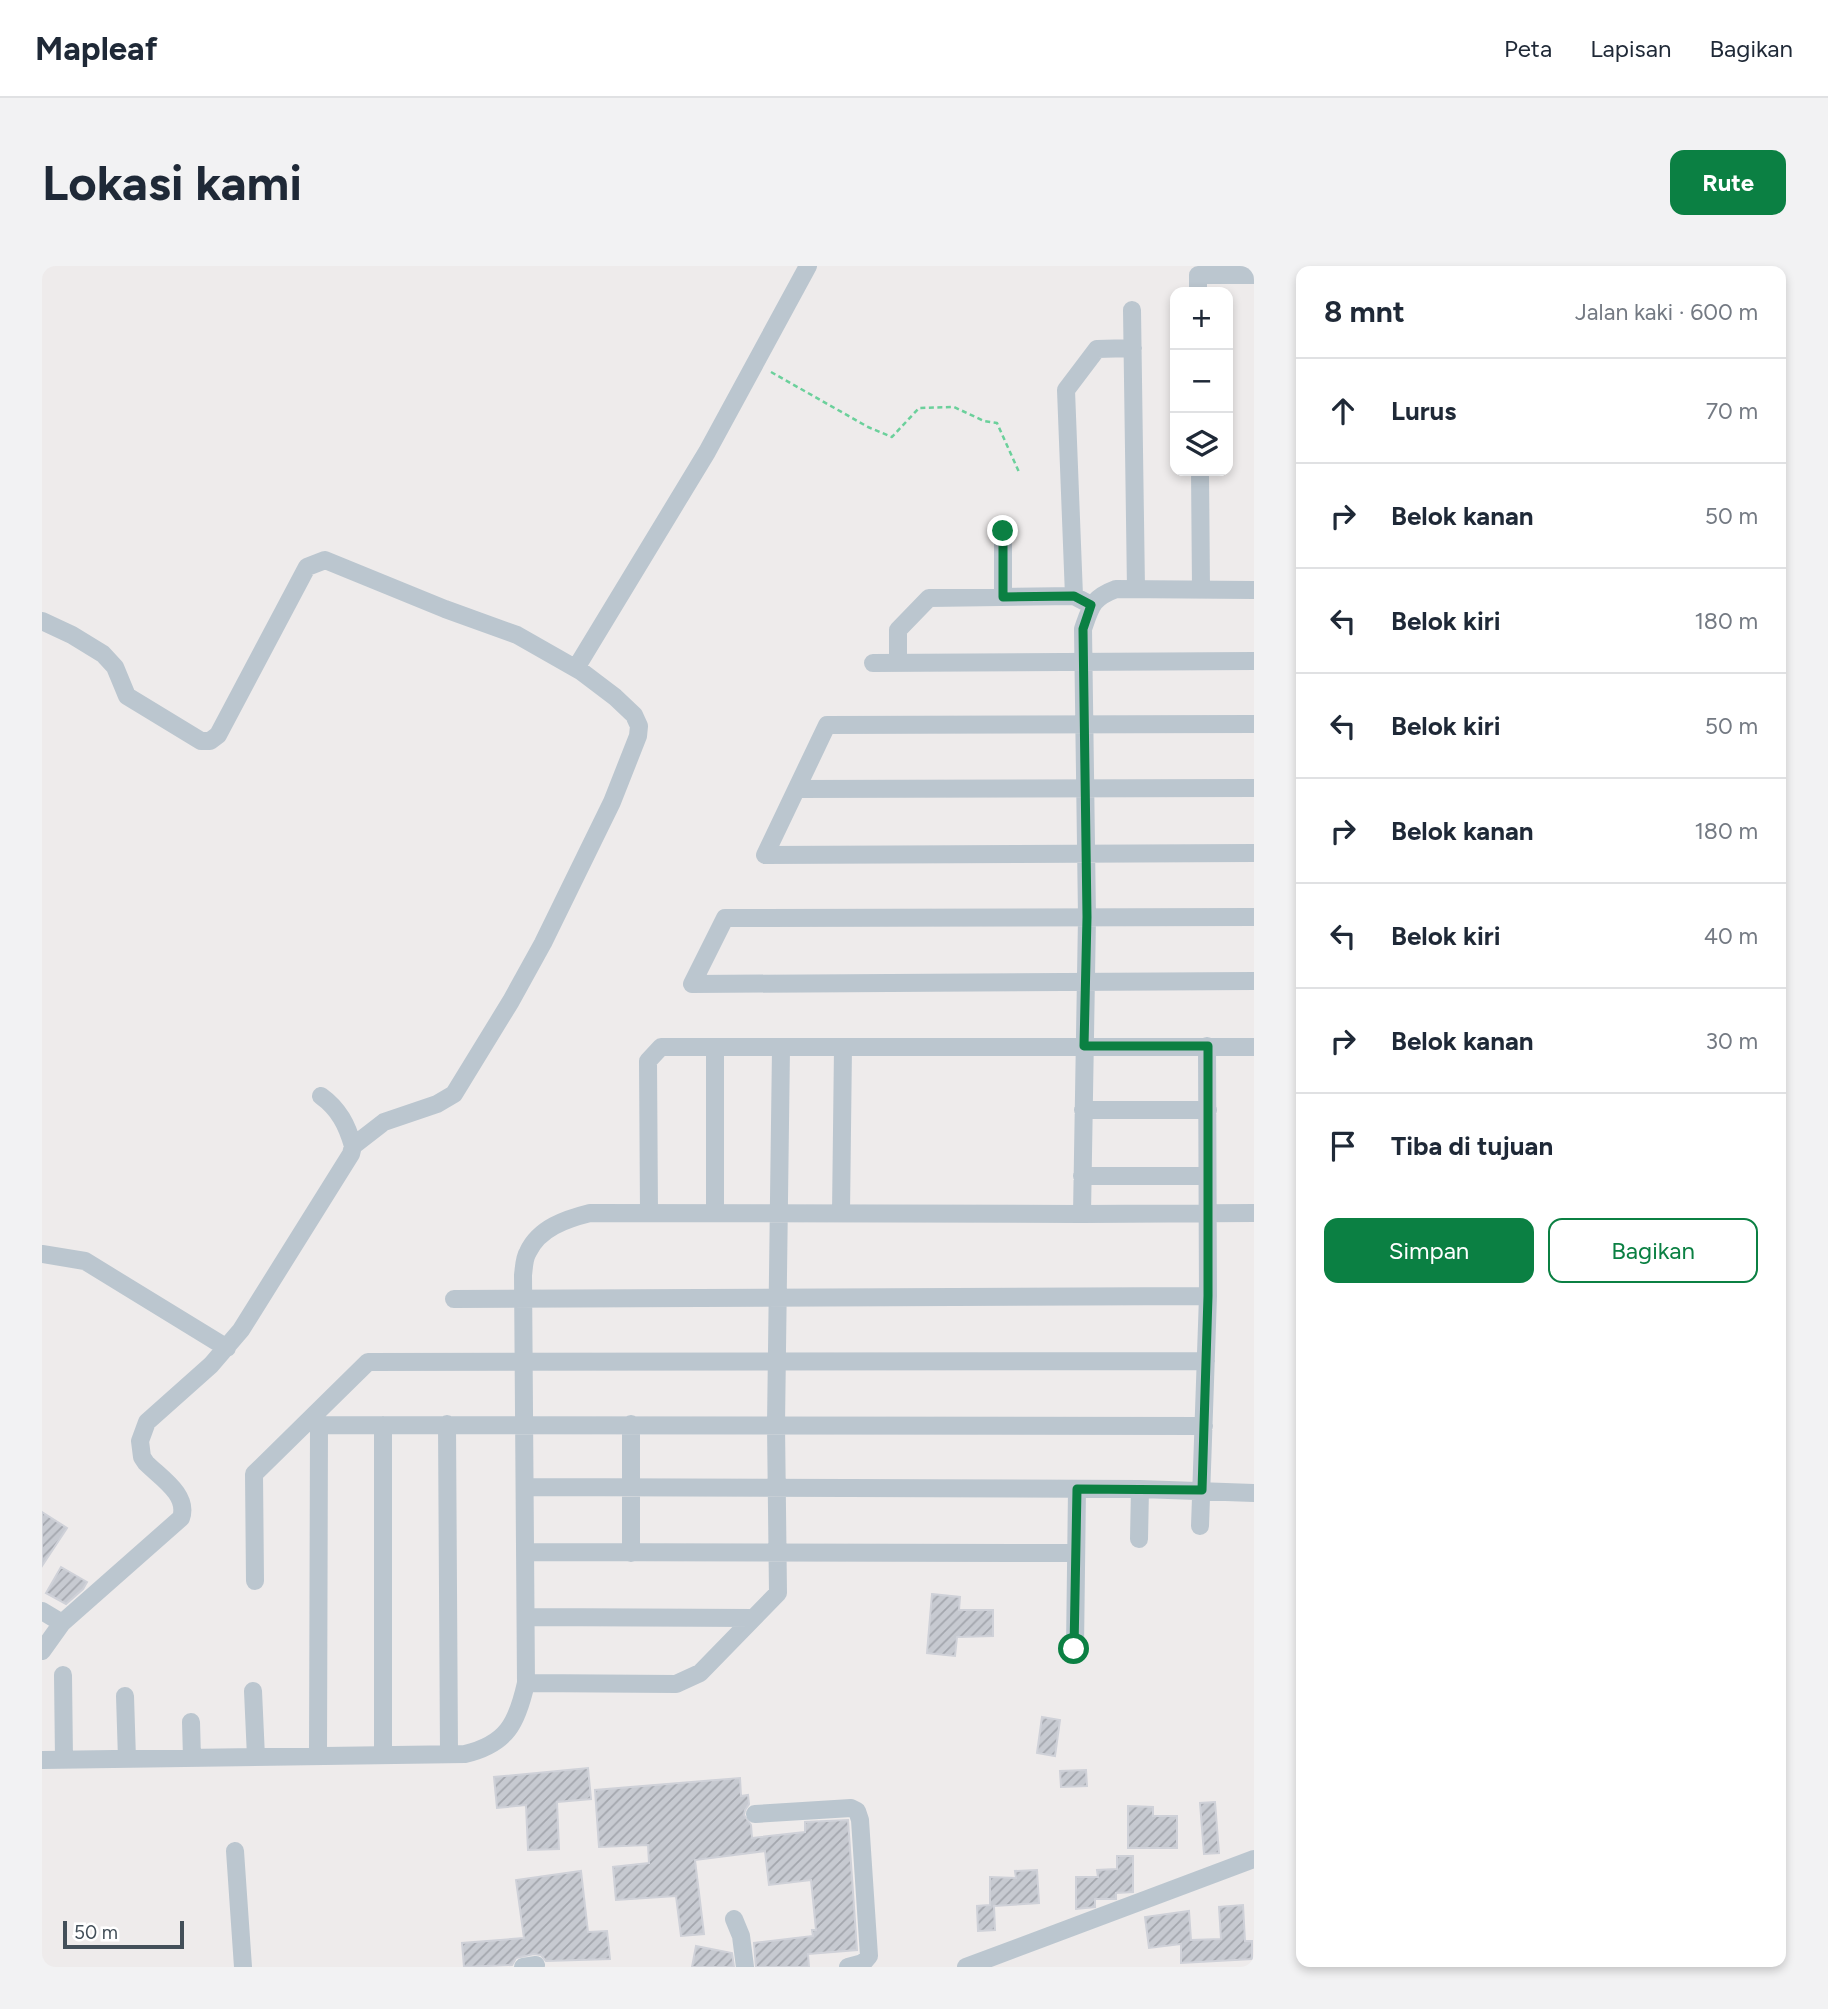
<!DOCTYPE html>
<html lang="id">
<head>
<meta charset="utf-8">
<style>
  body { margin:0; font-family:Figtree,sans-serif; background:#f2f2f3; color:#1f2937 }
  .controls { position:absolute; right:21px; top:21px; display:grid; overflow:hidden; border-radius:14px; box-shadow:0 4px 10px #0003 }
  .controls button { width:63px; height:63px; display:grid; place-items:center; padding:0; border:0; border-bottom:2px solid #e0e1e3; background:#fff; color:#1f2937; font:35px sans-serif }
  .scale { position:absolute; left:21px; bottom:18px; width:121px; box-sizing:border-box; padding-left:7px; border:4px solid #434f59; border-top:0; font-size:19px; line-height:24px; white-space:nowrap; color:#434f59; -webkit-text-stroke:5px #fff; paint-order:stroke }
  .stop { position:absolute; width:21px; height:21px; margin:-16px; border:5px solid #0b8043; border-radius:50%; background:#fff }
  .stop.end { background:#0b8043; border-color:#fff; box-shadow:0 2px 7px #0008 }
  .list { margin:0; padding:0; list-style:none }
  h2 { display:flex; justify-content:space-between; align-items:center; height:91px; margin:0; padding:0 28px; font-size:30px }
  h2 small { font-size:23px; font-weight:400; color:#747a83 }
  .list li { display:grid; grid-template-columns:46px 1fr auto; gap:21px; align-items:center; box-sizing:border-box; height:105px; padding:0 28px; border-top:2px solid #e0e1e3 }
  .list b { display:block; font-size:26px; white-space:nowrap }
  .list em { font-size:23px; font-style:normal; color:#747a83 }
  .actions { display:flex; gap:14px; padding:21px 28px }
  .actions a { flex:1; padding:16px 0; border:2px solid #0b8043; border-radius:14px; text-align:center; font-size:24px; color:#0b8043 }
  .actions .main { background:#0b8043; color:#fff }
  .icon { flex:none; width:38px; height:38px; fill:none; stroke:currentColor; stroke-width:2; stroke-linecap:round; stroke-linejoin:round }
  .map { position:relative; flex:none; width:1212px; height:1701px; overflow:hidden; border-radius:14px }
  header { display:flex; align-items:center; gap:42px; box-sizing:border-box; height:98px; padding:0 35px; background:#fff; border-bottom:2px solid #e0e1e3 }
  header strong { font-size:33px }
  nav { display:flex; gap:38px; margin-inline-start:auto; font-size:24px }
  .intro { display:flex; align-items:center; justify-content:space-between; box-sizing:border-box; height:168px; padding:0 42px }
  h1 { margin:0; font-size:49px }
  .button { padding:18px 32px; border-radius:14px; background:#0b8043; color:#fff; font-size:24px; font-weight:700 }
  main { display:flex; gap:42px; padding:0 42px }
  aside { flex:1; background:#fff; border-radius:14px; box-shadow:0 4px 10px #0003 }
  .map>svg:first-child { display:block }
  .building { fill:url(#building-hatch); stroke:#cfd1d8; stroke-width:2 }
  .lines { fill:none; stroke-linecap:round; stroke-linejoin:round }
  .path { stroke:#6bd09b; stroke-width:2.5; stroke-dasharray:5 3.5; stroke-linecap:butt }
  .minor { stroke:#bbc6cf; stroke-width:18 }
  .route { stroke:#0b8043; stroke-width:9 }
</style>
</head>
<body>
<header>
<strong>Mapleaf</strong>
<nav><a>Peta</a><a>Lapisan</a><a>Bagikan</a></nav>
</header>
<div class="intro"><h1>Lokasi kami</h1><a class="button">Rute</a></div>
<main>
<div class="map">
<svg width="1212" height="1701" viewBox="0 0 1212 1701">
  <defs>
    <pattern id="building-hatch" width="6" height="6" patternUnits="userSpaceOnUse" patternTransform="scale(1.75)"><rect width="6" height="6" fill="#c7cad1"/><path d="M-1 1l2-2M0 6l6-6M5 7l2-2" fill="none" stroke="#a3a6ad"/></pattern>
  </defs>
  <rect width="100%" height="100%" fill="#eeebeb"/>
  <path class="building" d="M 0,1246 L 25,1262 L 0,1300 Z
    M 19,1301 L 45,1316 L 41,1323 L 24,1338 L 4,1327 Z
    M 890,1328 L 918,1331 L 917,1344 L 951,1344 L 951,1370 L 915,1371 L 913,1390 L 885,1387 Z
    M 1000,1451 L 1018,1454 L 1013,1490 L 995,1487 Z
    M 546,1502 L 549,1533 L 515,1536 L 517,1583 L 486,1584 L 484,1539 L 455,1542 L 452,1511 Z
    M 1044,1504 L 1045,1520 L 1019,1521 L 1018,1505 Z
    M 698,1512 L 699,1530 L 706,1529 L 707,1538 L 703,1544 L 702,1549 L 709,1559 L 710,1572 L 763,1566 L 763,1556 L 806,1554 L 815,1684 L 766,1688 L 767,1701 L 714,1701 L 712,1677 L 771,1670 L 770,1664 L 774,1664 L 769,1614 L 727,1619 L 723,1585 L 653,1594 L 662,1668 L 639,1670 L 634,1630 L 574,1634 L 571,1601 L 607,1597 L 606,1579 L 557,1581 L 553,1524 Z
    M 1173,1536 L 1177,1587 L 1162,1588 L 1158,1537 Z
    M 1086,1540 L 1111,1541 L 1111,1550 L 1135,1550 L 1135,1582 L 1086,1582 Z
    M 1075,1590 L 1091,1590 L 1091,1626 L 1074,1627 L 1074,1633 L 1053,1633 L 1053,1641 L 1034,1643 L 1034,1611 L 1056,1611 L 1055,1604 L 1075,1603 Z
    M 995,1604 L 997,1637 L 952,1640 L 953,1664 L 936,1665 L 935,1640 L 948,1639 L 948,1611 L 974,1612 L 973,1605 Z
    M 539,1605 L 546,1666 L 565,1665 L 568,1693 L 504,1695 L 499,1689 L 492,1688 L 474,1692 L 470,1699 L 422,1701 L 420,1677 L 482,1672 L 474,1614 Z
    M 1201,1639 L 1203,1675 L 1210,1675 L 1210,1693 L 1139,1697 L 1139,1678 L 1107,1682 L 1103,1651 L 1147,1645 L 1149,1674 L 1179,1673 L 1177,1641 Z
    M 654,1680 L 690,1687 L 692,1701 L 650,1701 Z"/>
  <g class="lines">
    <path class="path" d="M 729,106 L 826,161 L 850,171 L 877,142 L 912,141 L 942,155 L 955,157 L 977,206"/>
    <path class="minor" d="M 1156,26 L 1156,9 L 1212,9
      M 1090,44 L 1094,323
      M 1158,205 L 1159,323
      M 1212,324 L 1074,323 C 1050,332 1049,340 1041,363 L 1045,651 L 1040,948 L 1212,947
      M 961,331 L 961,265
      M 1049,339 L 1032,330 L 1024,124 L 1055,83 L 1091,82
      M 0,355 L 30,369 L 61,388 L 73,401 L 85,430 L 159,475 L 168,475 L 176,469 L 265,301 L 283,294 L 403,343 L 475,369 L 540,406 L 573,431 L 592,449 L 597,460 L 596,470 L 570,536 L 501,677 L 469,735 L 412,828 L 395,838 L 342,856 L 311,880 L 309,888 L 199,1064 L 169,1099 L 105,1156 L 98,1175 L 100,1191 L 104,1197 C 119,1212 147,1229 139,1252 L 20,1357 L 0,1385
      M 856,396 L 856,364 L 887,332 L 1032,330
      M 831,397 L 1212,395
      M 534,402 L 665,186 L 766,0
      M 1212,458 L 785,459 L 723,589 L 1212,587
      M 755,523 L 1212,522
      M 1212,651 L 683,652 L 650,718 L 1212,715
      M 279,830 C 297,843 305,859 311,880
      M 1041,844 L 1166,844
      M 1040,910 L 1165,910
      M 607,947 L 606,795 L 619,781 L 1212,781
      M 673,947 L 673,781
      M 799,947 L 801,781
      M 0,988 L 43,995 L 185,1082
      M 412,1033 L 1166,1030
      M 405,1158 L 407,1488
      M 341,1159 L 341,1489
      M 483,1221 L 1098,1223 L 1212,1227
      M 1158,1260 L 1166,1030 L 1165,780
      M 1097,1273 L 1098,1223
      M 484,1286 L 1034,1287
      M 589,1287 L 589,1158
      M 213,1315 L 212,1208 L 326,1096 L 1164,1095
      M 0,1345 L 20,1357
      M 484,1351 L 711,1352
      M 1033,1383 L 1035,1223
      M 21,1409 L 22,1494
      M 484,1417 L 634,1418 L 658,1407 L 736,1327 L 734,1159 L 739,782
      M 211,1425 L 214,1491
      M 83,1430 L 85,1493
      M 149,1456 L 150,1492
      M 276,1490 L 277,1159 L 1162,1160
      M 0,1494 L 423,1488 C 465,1478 475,1457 484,1417 L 481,1009 C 482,1002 482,992 486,986 C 497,962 524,953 548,947 L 1040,948
      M 713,1548 L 809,1542 L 815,1545 L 818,1554 L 827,1690 L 821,1697 L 806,1701
      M 193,1585 L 201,1701
      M 692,1653 L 699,1670 L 703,1701
      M 481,1701 L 494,1699
      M 924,1701 L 1212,1593"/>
  </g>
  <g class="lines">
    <path class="route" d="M 961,265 L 961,331 L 1032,330 L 1049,339 L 1041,363 L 1045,651 L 1042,780 L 1166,780 L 1166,1030 L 1160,1224 L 1035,1223 L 1032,1383"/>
  </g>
</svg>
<div class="controls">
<button>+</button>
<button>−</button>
<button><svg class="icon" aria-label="layers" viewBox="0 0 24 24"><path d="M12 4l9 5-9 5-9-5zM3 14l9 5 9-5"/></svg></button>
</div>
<div class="scale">50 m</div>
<div class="stop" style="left:1032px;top:1383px"></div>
<div class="stop end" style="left:961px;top:265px"></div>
</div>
<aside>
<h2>8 mnt<small>Jalan kaki · 600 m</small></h2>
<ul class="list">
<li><svg class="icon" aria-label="ahead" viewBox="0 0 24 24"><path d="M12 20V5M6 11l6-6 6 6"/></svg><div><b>Lurus</b></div><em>70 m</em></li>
<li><svg class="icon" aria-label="right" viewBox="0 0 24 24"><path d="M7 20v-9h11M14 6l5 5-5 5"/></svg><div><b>Belok kanan</b></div><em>50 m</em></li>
<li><svg class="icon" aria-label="left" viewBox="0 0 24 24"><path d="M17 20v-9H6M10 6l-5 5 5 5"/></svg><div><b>Belok kiri</b></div><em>180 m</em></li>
<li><svg class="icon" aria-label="left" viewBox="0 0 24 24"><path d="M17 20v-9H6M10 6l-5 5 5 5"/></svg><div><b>Belok kiri</b></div><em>50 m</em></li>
<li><svg class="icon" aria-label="right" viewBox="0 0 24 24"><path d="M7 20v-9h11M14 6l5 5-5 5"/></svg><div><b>Belok kanan</b></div><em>180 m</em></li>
<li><svg class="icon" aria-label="left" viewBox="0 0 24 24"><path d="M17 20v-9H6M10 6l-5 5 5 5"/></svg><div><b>Belok kiri</b></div><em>40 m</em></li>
<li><svg class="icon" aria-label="right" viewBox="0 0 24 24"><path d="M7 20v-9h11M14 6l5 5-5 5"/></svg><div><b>Belok kanan</b></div><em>30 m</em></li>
<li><svg class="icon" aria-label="arrive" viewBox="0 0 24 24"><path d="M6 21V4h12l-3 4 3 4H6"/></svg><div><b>Tiba di tujuan</b></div></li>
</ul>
<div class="actions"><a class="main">Simpan</a><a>Bagikan</a></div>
</aside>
</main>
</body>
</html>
